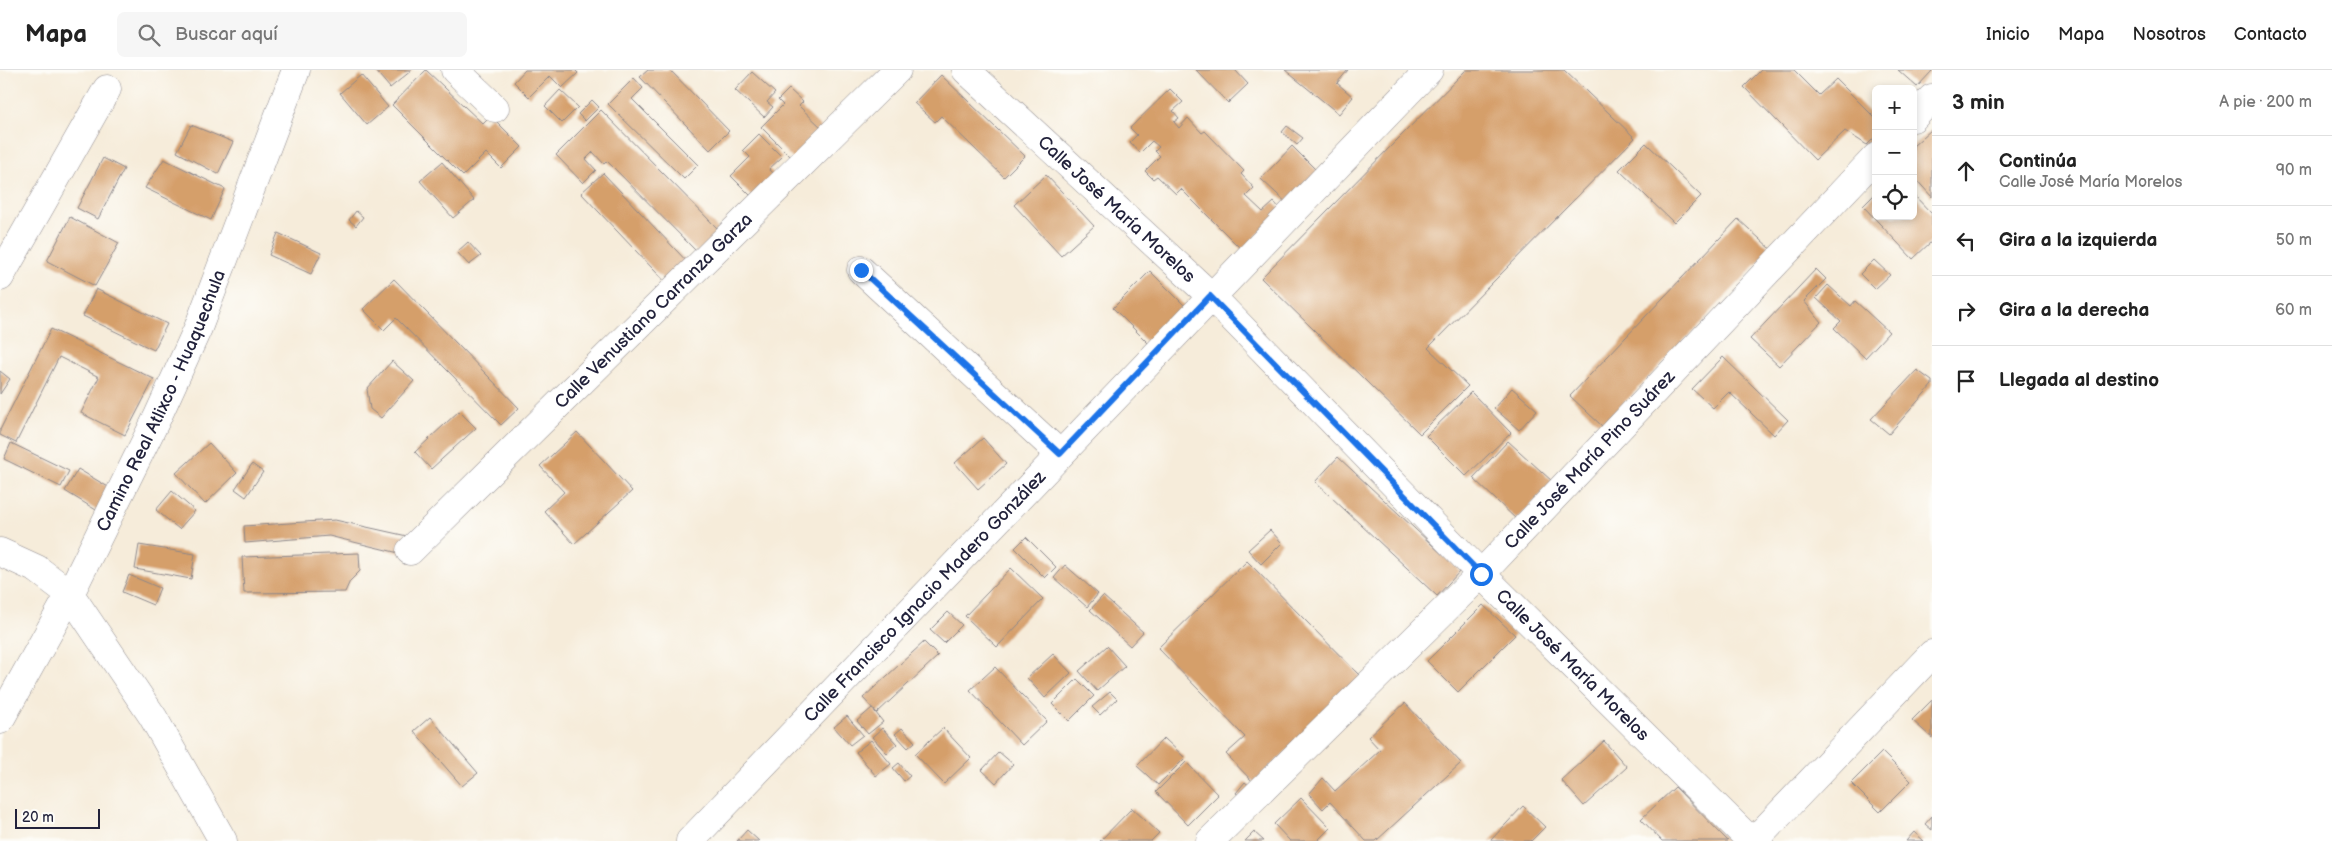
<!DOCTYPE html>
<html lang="es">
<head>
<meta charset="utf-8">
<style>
  body { margin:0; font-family:"Balsamiq Sans",sans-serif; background:#f6f6f6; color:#222 }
  .controls { position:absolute; right:15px; top:15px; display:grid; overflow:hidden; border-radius:8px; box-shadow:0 2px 8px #0003 }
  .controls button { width:45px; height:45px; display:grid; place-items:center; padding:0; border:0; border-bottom:1px solid #e0e0e0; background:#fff; color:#222; font:25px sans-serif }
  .scale { position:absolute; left:15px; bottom:12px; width:85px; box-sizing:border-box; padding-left:5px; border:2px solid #22223b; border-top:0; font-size:14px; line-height:18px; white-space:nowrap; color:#22223b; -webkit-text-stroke:4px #fdfcf7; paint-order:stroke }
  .stop { position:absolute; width:15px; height:15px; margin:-11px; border:4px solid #1a73e8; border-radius:50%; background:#fff }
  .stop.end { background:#1a73e8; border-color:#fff; box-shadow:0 1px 5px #0008 }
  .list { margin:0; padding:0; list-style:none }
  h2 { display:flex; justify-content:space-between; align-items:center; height:65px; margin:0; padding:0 20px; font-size:21px }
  h2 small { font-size:16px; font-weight:400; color:#767676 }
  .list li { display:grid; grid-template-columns:32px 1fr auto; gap:15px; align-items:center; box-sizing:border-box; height:70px; padding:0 20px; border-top:1px solid #e0e0e0 }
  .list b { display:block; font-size:19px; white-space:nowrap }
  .list p { margin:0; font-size:16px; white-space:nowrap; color:#767676 }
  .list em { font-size:16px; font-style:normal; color:#767676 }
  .icon { flex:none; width:28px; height:28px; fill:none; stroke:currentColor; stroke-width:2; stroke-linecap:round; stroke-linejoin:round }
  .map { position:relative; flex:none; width:1932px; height:771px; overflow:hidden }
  header { display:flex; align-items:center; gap:30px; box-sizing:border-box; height:70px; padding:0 25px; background:#fff; border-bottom:1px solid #e0e0e0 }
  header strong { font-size:24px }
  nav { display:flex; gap:28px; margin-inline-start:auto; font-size:18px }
  .search { width:350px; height:45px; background:#f6f6f6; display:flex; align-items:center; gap:12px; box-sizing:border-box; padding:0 18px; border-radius:8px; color:#767676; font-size:19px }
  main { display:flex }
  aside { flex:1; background:#fff }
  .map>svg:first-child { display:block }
  .building { fill:#d59f6a }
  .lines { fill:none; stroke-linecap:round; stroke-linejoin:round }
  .minor-casing { stroke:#8c878a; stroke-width:29 }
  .minor { stroke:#fff; stroke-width:28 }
  .route { stroke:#1a73e8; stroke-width:6 }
  .labels { text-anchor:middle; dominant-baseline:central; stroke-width:4.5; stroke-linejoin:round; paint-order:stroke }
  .street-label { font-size:18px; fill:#22223b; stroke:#fdfcf7 }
</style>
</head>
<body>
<header>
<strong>Mapa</strong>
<div class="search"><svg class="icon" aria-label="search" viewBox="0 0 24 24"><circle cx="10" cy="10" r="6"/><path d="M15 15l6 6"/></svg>Buscar aquí</div>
<nav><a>Inicio</a><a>Mapa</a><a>Nosotros</a><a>Contacto</a></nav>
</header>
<main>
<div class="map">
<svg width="1932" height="771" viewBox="0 0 1932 771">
  <rect width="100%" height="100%" fill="#fdfcf7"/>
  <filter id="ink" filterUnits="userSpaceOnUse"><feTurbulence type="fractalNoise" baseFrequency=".02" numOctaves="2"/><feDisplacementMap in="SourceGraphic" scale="10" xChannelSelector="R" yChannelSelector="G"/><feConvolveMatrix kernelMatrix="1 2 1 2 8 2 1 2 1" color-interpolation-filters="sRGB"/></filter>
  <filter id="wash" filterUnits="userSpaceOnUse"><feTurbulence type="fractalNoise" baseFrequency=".0096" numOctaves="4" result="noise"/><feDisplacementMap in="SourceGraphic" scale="20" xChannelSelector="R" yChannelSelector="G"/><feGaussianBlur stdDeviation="1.12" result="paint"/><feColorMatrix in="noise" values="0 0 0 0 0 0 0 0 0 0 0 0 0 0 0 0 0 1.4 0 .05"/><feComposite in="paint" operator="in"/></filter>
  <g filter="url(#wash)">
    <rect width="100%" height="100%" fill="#f6ecda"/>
    <g id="blocks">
      <path class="building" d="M 375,0 L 412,0 L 390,18 Z
        M 426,0 L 483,54 L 491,46 L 522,77 L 501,98 L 486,83 L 463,106 L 392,35 Z
        M 525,0 L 575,0 L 578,3 L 562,18 L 550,6 L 529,27 L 514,12 Z
        M 648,0 L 670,0 L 729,61 L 710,80 L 640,7 Z
        M 1196,0 L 1235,0 L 1248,14 L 1228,33 Z
        M 1285,0 L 1348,0 L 1337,13 L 1353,27 L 1339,44 Z
        M 1466,0 L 1564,0 L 1635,68 L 1428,278 L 1468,316 L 1420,364 L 1261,208 Z
        M 1761,0 L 1794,0 L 1819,25 L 1836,9 L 1876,49 L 1876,66 L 1867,75 L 1845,61 L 1815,90 L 1744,17 Z
        M 1898,0 L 1932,0 L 1932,1 L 1917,17 Z
        M 752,2 L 775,23 L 767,32 L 773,37 L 764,47 L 735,20 Z
        M 361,5 L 388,37 L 367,55 L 340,23 Z
        M 941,5 L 1025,86 L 1004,107 L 941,46 L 935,52 L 914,33 Z
        M 634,8 L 643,18 L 632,29 L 698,95 L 684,109 L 608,34 Z
        M 789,19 L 803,32 L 799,36 L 823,59 L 793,89 L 761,57 L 783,35 L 778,30 Z
        M 1170,19 L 1183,32 L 1173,41 L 1179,48 L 1174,52 L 1179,58 L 1188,48 L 1202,63 L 1205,61 L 1244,101 L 1241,104 L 1254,118 L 1246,126 L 1263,142 L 1274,132 L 1282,141 L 1242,180 L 1181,119 L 1176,124 L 1157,106 L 1153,109 L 1145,101 L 1160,86 L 1155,81 L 1159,77 L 1152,71 L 1140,83 L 1130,72 L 1137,65 L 1130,58 Z
        M 560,20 L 578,37 L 562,53 L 545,36 Z
        M 592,30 L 599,37 L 585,51 L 578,44 Z
        M 601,40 L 720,161 L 698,183 L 607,91 L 604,94 L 593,82 L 586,89 L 596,100 L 583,113 L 556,85 Z
        M 191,55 L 233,72 L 218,104 L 177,82 Z
        M 1287,56 L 1303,68 L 1297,75 L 1282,62 Z
        M 1931,60 L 1932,61 L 1932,127 L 1913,106 L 1913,76 Z
        M 759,64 L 782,87 L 769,99 L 780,110 L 757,132 L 731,106 L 750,87 L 743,80 Z
        M 1646,73 L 1701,126 L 1674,153 L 1619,100 Z
        M 1292,76 L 1321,105 L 1291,137 L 1261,109 Z
        M 103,88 L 124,99 L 98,149 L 77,138 Z
        M 164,89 L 225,119 L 211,150 L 145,118 Z
        M 442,92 L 474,130 L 453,148 L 420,111 Z
        M 603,103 L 693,198 L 671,218 L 581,123 Z
        M 1046,105 L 1094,156 L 1061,186 L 1014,135 Z
        M 1876,123 L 1876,146 L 1913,146 L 1913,124 L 1932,144 L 1932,171 L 1913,189 L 1863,136 Z
        M 356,141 L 363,147 L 356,156 L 349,150 Z
        M 70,147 L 119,173 L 95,216 L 47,191 Z
        M 1738,149 L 1771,179 L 1602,356 L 1570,326 Z
        M 278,163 L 321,183 L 311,204 L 269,185 Z
        M 468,172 L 481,186 L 469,195 L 457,182 Z
        M 1874,190 L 1890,205 L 1875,219 L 1860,204 Z
        M 1816,199 L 1826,209 L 1804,231 L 1821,252 L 1779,296 L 1750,269 Z
        M 1150,201 L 1189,240 L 1152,277 L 1113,238 Z
        M 394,209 L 519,338 L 501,355 L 396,248 L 384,260 L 363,239 Z
        M 1828,215 L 1851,236 L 1855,231 L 1889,262 L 1865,288 L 1834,258 L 1841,251 L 1816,228 Z
        M 96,219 L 167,254 L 154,280 L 83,246 Z
        M 51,259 L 154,309 L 125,365 L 81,343 L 99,307 L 59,287 L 16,373 L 0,365 L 0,360 Z
        M 1723,287 L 1788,350 L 1774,365 L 1729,322 L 1713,338 L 1692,319 Z
        M 392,291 L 414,311 L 381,348 L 370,339 L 367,319 Z
        M 1917,300 L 1932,311 L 1932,315 L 1889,364 L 1871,349 Z
        M 0,301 L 10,309 L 0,324 Z
        M 1512,318 L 1537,340 L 1519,360 L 1494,338 Z
        M 1471,322 L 1511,363 L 1466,406 L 1426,366 Z
        M 459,341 L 476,358 L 431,399 L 415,382 Z
        M 577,362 L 632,421 L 574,474 L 544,441 L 564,422 L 540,396 Z
        M 983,368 L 1006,394 L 978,419 L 955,393 Z
        M 1508,371 L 1553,412 L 1517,450 L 1473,408 Z
        M 11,373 L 69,401 L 61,417 L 4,389 Z
        M 209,373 L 237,403 L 205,434 L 176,403 Z
        M 1338,387 L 1460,501 L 1437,526 L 1315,412 Z
        M 252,394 L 263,402 L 246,427 L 235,419 Z
        M 78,399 L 115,421 L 101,443 L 65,421 Z
        M 172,421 L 195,441 L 179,459 L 156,440 Z
        M 335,450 L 407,466 L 403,484 L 329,466 L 245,473 L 244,456 Z
        M 1270,460 L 1282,473 L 1261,494 L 1248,480 Z
        M 1026,467 L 1056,497 L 1045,508 L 1015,478 Z
        M 139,475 L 195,484 L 191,509 L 135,499 Z
        M 359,483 L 360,501 L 350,511 L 345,522 L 244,523 L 242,487 Z
        M 1247,491 L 1362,608 L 1254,713 L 1226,684 L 1245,667 L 1158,578 Z
        M 1065,495 L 1098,524 L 1087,537 L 1054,508 Z
        M 1011,498 L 1043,529 L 997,577 L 965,546 Z
        M 129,505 L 160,518 L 153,535 L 122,522 Z
        M 1103,526 L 1143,562 L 1130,576 L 1090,540 Z
        M 1483,535 L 1515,565 L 1458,622 L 1427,591 Z
        M 948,542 L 962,555 L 944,573 L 930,560 Z
        M 924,572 L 938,586 L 877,643 L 863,628 Z
        M 1107,576 L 1125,596 L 1097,621 L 1079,601 Z
        M 1053,584 L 1071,603 L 1045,628 L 1027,608 Z
        M 995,597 L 1047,651 L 1022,675 L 970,620 Z
        M 1077,609 L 1094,626 L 1069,651 L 1052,634 Z
        M 1110,622 L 1117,629 L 1100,645 L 1092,637 Z
        M 1932,630 L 1932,668 L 1912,650 Z
        M 1405,633 L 1461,693 L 1376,771 L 1366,771 L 1330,732 L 1323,739 L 1309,724 L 1323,708 L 1335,721 L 1380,680 L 1368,667 Z
        M 872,638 L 883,652 L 868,664 L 857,651 Z
        M 847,646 L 863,665 L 850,675 L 834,657 Z
        M 430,647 L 478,703 L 462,716 L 414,661 Z
        M 882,658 L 897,674 L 887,683 L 872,667 Z
        M 902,658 L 915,672 L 908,678 L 895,664 Z
        M 943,658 L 971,688 L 944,714 L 915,684 Z
        M 1164,668 L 1185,688 L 1158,715 L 1137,696 Z
        M 871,670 L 891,694 L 876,706 L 856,682 Z
        M 1604,671 L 1627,697 L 1584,736 L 1561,710 Z
        M 999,682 L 1013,694 L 996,713 L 982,700 Z
        M 1882,682 L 1911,711 L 1880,742 L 1851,713 Z
        M 1186,692 L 1218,725 L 1188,755 L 1156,722 Z
        M 899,693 L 910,706 L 904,711 L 893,698 Z
        M 1245,712 L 1252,718 L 1244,729 L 1236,723 Z
        M 1675,717 L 1728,771 L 1662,771 L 1641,749 Z
        M 1301,728 L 1330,758 L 1317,771 L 1290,771 L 1274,754 Z
        M 1523,736 L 1545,757 L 1531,771 L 1490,771 Z
        M 1132,738 L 1159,763 L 1151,771 L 1100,771 Z
        M 1932,746 L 1932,760 L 1925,754 Z
        M 747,760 L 759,771 L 737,771 Z
        M 1254,762 L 1264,771 L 1245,771 Z
        M 1914,762 L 1924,771 L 1906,771 Z"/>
    </g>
  </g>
  <g filter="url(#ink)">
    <use href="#blocks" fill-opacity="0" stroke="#8c878a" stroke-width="1"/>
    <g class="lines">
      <g class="minor-casing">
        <g id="minor">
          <path d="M 455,0 L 495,38"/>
          <path id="s1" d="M 966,0 L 1211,226 L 1481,504 L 1751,771"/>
          <path d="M 1913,48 L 1932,28"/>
          <path d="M 861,200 L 1060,384"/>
          <path d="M 0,207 L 107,19"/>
          <path id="s2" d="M 410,481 L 897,0"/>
          <path d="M 0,482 L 37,499 L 70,524 L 153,647 L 223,771"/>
          <path id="s3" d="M 0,650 L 70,524 L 157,348 L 198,258 L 296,0"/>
          <path id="s4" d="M 690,771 L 1429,0"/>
          <path id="s5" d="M 1210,771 L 1481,504 L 1876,87"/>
          <path d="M 1754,771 L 1932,584"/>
        </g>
      </g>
      <use href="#minor" class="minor"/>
    </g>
  </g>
  <g class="lines" filter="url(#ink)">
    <path class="route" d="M 861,200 L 1060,384 L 1210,226 L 1481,504"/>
  </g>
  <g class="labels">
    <g class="street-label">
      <text stroke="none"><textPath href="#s1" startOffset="205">Calle José María Morelos</textPath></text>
      <text stroke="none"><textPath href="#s2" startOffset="342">Calle Venustiano Carranza Garza</textPath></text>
      <text stroke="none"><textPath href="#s3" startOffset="358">Camino Real Atlixco - Huaquechula</textPath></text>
      <text stroke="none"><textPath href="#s5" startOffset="538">Calle José María Pino Suárez</textPath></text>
      <text stroke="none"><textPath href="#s4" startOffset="339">Calle Francisco Ignacio Madero González</textPath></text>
      <text stroke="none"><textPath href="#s1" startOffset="850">Calle José María Morelos</textPath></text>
    </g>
  </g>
</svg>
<div class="controls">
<button>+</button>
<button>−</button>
<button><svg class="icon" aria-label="locate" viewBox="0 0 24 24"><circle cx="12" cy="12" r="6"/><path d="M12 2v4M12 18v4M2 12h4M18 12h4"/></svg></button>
</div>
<div class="scale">20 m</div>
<div class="stop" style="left:1481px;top:504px"></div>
<div class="stop end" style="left:861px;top:200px"></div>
</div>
<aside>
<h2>3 min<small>A pie · 200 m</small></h2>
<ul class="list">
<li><svg class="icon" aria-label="ahead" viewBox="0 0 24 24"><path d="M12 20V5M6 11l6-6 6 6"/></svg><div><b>Continúa</b><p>Calle José María Morelos</p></div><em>90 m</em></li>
<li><svg class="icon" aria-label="left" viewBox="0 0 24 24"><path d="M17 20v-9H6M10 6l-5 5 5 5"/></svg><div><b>Gira a la izquierda</b></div><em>50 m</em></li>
<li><svg class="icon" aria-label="right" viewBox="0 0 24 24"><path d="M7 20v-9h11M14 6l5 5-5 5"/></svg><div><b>Gira a la derecha</b></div><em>60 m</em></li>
<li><svg class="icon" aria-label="arrive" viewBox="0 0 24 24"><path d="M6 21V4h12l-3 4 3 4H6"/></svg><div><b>Llegada al destino</b></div></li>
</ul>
</aside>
</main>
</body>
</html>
